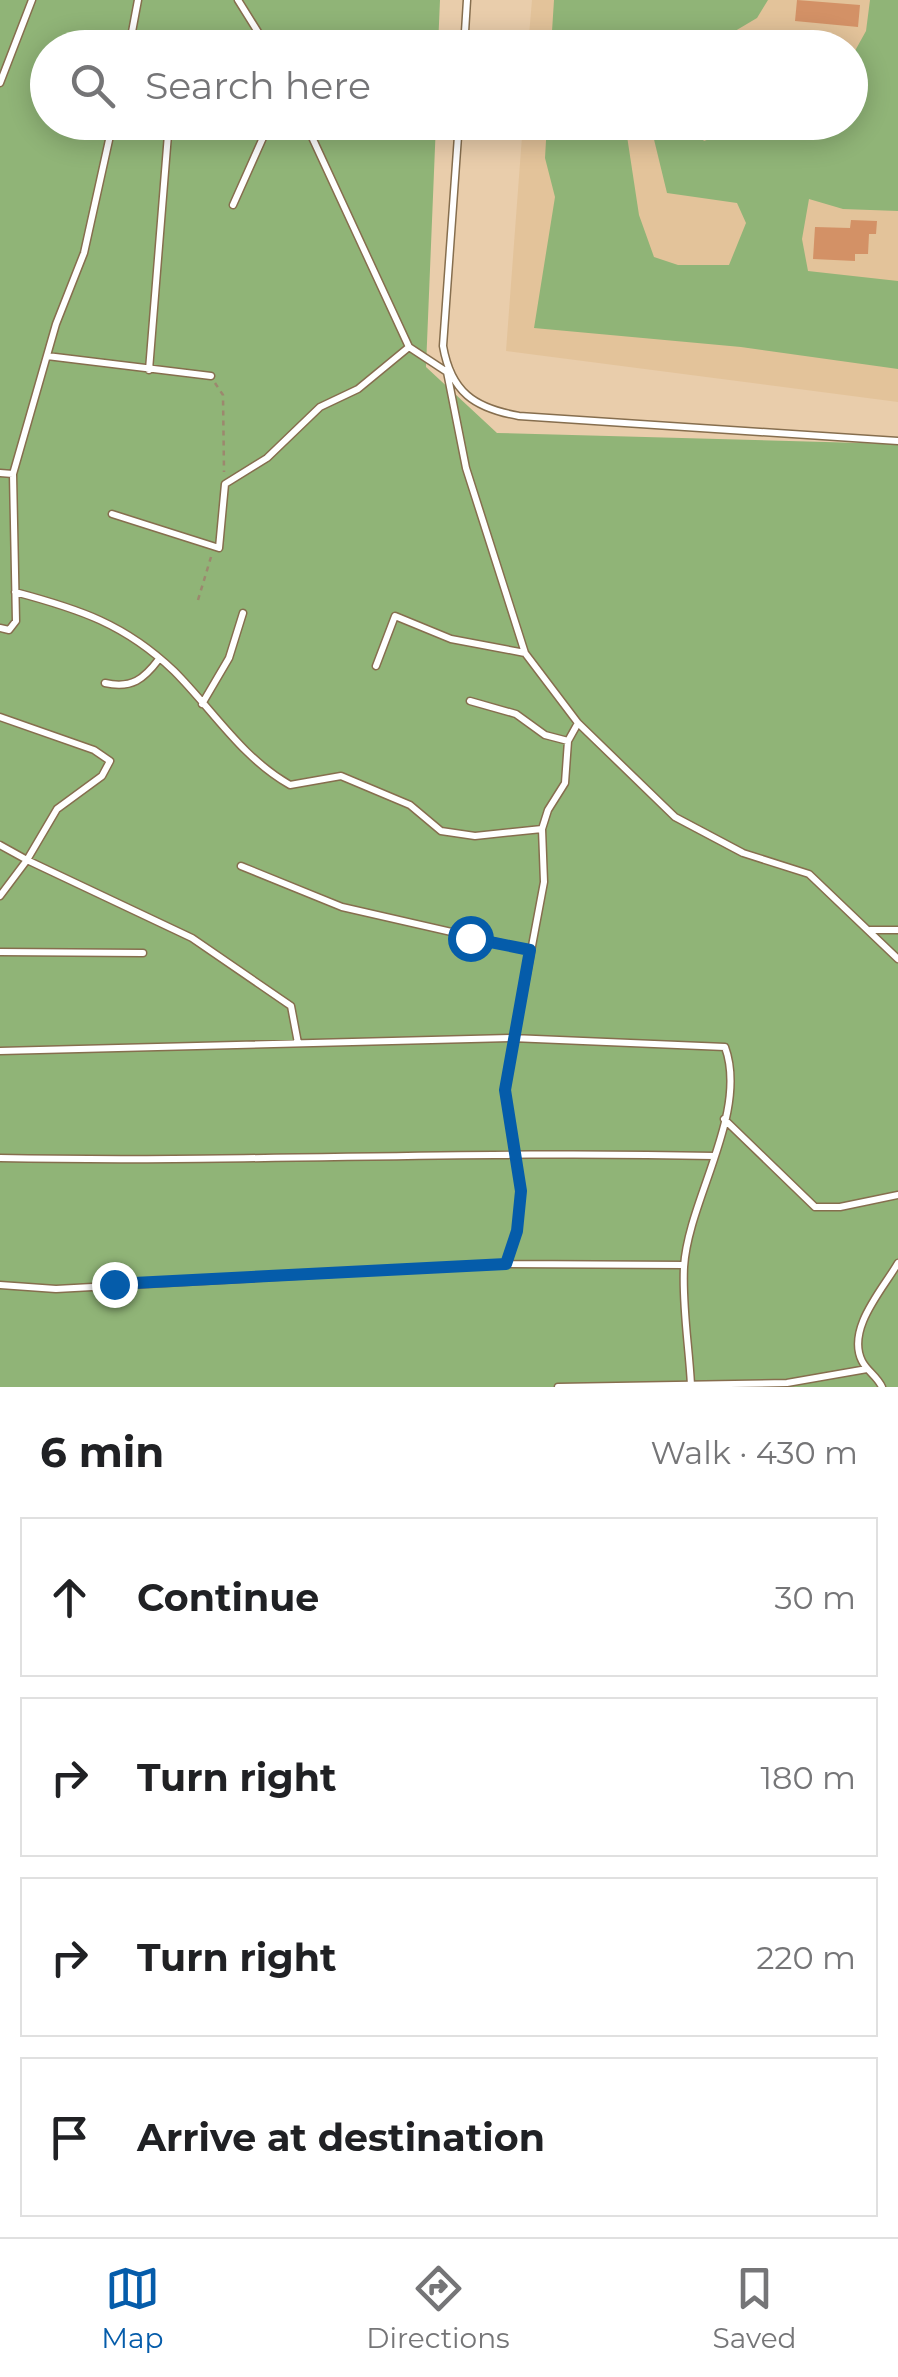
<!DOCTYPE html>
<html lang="en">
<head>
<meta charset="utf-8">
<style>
  body { margin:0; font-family:Montserrat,sans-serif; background:#f2f2f2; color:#202124 }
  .stop { position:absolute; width:30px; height:30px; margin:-22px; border:8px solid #055caa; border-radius:50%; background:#fff }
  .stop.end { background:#055caa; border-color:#fff; box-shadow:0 2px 10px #0008 }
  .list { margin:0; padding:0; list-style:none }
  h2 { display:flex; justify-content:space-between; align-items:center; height:130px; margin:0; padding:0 40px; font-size:42px }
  h2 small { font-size:32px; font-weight:400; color:#757577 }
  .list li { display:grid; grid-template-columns:65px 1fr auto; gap:30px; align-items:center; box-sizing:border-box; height:160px; margin:0 20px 20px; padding:0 20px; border:2px solid #e0e0e0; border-radius:0px }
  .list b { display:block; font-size:38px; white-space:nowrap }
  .list em { font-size:32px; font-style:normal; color:#757577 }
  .icon { flex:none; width:55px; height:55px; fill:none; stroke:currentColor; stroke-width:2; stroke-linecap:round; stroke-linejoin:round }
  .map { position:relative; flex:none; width:898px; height:1387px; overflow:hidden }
  .search { position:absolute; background:#fff; box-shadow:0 5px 25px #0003; left:30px; right:30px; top:30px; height:110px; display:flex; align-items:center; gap:25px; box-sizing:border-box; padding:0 35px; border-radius:55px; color:#757577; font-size:38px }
  .sheet { height:850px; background:#fff }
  nav { display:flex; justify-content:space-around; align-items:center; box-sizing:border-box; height:140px; border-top:2px solid #e0e0e0; background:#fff; font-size:28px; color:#757577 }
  nav a { display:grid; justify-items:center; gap:5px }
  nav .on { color:#055caa }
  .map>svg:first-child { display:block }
  .built { fill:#e3c39a }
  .green { fill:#90b477 }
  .building { fill:#d39166 }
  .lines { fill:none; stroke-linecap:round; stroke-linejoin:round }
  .lane-casing { stroke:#866e4e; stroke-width:9 }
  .path { stroke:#9c886e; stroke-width:2.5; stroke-dasharray:5 5; stroke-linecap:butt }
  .lane { stroke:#fff; stroke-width:6 }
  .route { stroke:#055caa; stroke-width:12 }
</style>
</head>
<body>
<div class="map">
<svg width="898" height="1387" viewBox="0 0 898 1387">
  <rect width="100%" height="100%" fill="#e9cdab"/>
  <path class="built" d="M 532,0 L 898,0 L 898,402 L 506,351 L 523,123 L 850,122 L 850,48 L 528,47 Z"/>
  <path class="green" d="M 0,0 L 440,0 L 438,47 L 48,48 L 48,122 L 436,123 L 426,367 L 497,433 L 898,444 L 898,1387 L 0,1387 Z
    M 554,0 L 768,0 L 757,18 L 730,34 L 697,33 L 678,47 L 551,47 Z
    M 870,0 L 898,0 L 898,211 L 843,209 L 809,199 L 802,239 L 808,271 L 898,281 L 898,369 L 741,347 L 534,328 L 555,197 L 545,158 L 547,123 L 625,123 L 639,215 L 654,257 L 678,265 L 729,265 L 746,223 L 737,203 L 667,193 L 650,123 L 688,123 L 704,141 L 715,137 L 721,123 L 777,123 L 786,130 L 807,126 L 806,123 L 850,122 L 851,58 L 866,31 Z"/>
  <path class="building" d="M 797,0 L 860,5 L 858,27 L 795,21 Z
    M 851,220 L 877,221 L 876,234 L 869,234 L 868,254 L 855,254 L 855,261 L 813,259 L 815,227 L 850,228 Z"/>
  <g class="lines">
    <g class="lane-casing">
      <path id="lane" d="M 238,0 L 268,48
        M 129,48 L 138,0
        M 464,48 L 467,0
        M 0,83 L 32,0
        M 305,122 L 409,347 L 447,372 L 466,468 L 525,653 L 578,723 L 675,817 L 743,853 L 809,874 L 898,959
        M 459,122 L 443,346 C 451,392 474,408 519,416 L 898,441
        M 233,205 L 270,122
        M 47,356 L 211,376
        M 149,370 L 169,122
        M 0,473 L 13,474
        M 112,514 L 219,548 L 225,484 L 267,458 L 320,407 L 358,389 L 409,347
        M 15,592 C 79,609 125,624 174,671 C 213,710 241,757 290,785 L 341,776 L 410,805 L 441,831 L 475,836 L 542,829
        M 0,628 L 9,630 L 16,621 L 13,474 L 56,324 L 84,253 L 113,122
        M 376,666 L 395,616 L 451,639 L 525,653
        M 105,683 C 132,689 144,679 159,659
        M 470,701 L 516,714 L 545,735 L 568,741 L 578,723
        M 202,704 L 229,658 L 243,613
        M 0,717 L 94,750 L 110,761 L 102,776 L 57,809 L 27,860 L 0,845
        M 241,866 L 342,907 L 530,950
        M 0,896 L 27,860 L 192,938 L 291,1006 L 298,1043
        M 870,930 L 898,930
        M 0,952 L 143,953
        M 0,1051 L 512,1038 L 725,1047 C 749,1113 688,1200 684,1267 C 682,1306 689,1346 691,1385
        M 724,1119 L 815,1207 L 840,1207 L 898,1195
        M 0,1158 C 238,1163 476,1150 714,1156
        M 506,1264 L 517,1231 L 521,1191 L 505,1090 L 544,882 L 542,829 L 548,810 L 565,783 L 568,741
        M 0,1285 L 56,1289 L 506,1264 L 684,1265
        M 558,1387 L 787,1383 L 867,1369
        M 882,1387 C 877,1376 867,1371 862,1361 C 846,1329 883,1289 898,1263"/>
    </g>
    <path class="path" d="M 215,383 L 223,395 L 224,472
      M 198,600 L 211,557"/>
    <use href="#lane" class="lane"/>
  </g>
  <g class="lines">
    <path class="route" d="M 114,1284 L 506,1264 L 517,1231 L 521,1191 L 505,1090 L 530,950 L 470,938"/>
  </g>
</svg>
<div class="stop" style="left:470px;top:938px"></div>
<div class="stop end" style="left:114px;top:1284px"></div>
<div class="search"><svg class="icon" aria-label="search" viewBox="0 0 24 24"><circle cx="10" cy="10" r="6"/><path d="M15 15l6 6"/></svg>Search here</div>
</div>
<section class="sheet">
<h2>6 min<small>Walk · 430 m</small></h2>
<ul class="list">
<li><svg class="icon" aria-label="ahead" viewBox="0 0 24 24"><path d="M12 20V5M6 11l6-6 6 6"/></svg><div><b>Continue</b></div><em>30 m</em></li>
<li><svg class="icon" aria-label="right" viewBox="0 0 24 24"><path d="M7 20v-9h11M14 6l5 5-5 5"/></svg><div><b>Turn right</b></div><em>180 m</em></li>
<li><svg class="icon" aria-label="right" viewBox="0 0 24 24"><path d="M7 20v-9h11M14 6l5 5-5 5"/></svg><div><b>Turn right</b></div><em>220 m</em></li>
<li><svg class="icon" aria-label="arrive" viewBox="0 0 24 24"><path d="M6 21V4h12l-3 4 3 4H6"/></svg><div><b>Arrive at destination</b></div></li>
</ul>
</section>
<nav>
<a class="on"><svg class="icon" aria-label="map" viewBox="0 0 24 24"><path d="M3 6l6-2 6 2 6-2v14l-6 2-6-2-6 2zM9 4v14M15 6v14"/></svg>Map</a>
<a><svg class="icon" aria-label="directions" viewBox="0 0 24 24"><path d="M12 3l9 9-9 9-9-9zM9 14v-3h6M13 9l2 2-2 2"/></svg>Directions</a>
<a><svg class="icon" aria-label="saved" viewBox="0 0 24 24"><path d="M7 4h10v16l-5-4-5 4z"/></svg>Saved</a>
</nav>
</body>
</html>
